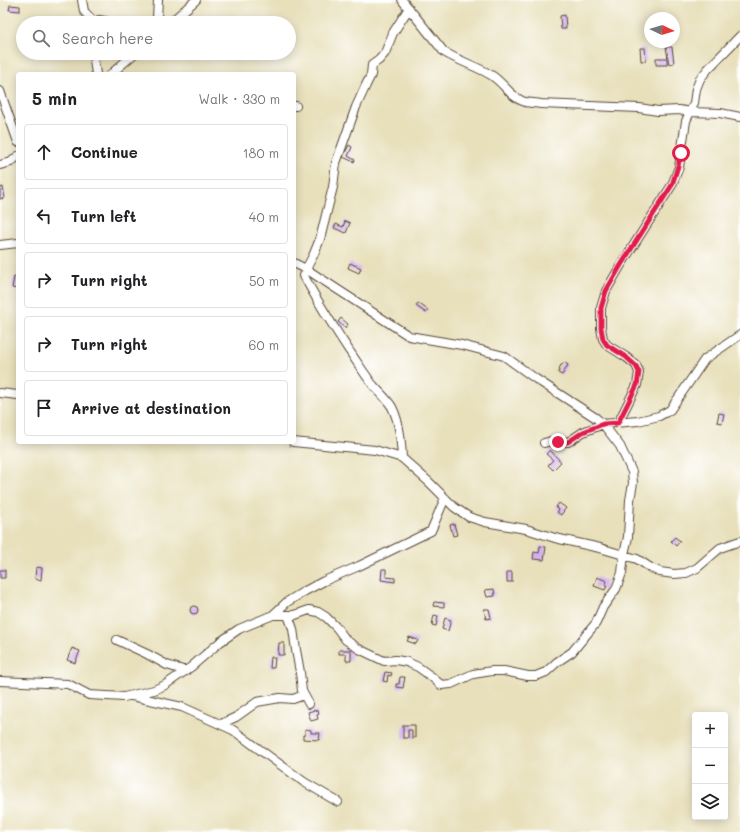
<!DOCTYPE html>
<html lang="en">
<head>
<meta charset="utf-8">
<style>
  body { margin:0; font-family:Mali,sans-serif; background:#f6f6f6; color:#202124 }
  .controls { position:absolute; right:12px; bottom:12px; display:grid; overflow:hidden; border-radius:4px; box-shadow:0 2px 10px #0003 }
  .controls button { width:36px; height:36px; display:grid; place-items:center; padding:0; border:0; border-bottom:1px solid #e0e0e0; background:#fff; color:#202124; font:20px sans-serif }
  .compass { position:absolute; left:644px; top:12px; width:36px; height:36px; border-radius:50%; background:#fff; box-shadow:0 2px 10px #0003; rotate:94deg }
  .stop { position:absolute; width:12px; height:12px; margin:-9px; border:3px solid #e11d48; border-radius:50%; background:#fff }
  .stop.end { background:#e11d48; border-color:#fff; box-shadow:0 1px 4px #0008 }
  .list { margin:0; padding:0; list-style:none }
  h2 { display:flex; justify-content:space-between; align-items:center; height:52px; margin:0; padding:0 16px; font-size:17px }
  h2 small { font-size:13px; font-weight:400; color:#757577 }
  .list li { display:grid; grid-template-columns:26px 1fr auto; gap:12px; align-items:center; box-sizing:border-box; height:56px; margin:0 8px 8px; padding:0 8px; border:1px solid #e0e0e0; border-radius:4px }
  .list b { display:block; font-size:15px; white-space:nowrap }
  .list em { font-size:13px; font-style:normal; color:#757577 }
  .icon { flex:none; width:22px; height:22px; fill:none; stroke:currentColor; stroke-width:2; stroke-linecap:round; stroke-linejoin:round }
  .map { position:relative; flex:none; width:740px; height:832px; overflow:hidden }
  .search { position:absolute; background:#fff; box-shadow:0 2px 10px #0003; left:16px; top:16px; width:280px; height:44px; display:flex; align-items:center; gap:10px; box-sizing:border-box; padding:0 14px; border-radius:22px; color:#757577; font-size:15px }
  .panel { position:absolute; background:#fff; box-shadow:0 2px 10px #0003; left:16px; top:72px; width:280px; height:372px; border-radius:4px }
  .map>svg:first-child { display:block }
  .building { fill:#d4aff1 }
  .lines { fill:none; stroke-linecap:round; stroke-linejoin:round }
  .minor-casing { stroke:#554536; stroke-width:10 }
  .minor { stroke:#fff; stroke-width:8 }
  .route { stroke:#e11d48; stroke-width:5 }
</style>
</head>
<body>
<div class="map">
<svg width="740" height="832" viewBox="0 0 740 832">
  <rect width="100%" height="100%" fill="#fff"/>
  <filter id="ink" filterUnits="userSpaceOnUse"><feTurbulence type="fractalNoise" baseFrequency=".025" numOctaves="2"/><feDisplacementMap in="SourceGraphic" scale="8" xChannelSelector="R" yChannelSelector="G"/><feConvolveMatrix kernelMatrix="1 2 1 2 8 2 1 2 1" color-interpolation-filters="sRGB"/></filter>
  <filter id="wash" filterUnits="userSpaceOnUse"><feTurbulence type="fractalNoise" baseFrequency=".012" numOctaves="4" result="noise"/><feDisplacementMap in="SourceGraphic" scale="16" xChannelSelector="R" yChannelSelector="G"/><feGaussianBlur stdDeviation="0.9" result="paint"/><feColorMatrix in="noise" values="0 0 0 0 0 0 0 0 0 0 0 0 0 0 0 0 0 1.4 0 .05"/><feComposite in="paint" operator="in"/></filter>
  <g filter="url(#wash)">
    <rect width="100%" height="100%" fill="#e8e0bb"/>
    <g id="blocks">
      <path class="building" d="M 10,5 L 20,6 L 20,11 L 9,10 Z
        M 565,15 L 566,29 L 561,29 L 560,16 Z
        M 666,47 L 672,47 L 674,63 L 669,64 Z
        M 640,48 L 645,48 L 646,61 L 641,61 Z
        M 656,58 L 667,58 L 667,65 L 656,65 Z
        M 349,145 L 352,147 L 348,156 L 355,160 L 354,162 L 343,157 Z
        M 3,187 L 5,198 L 0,199 L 0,188 Z
        M 345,221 L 350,223 L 346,233 L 334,228 L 336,224 L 343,227 Z
        M 350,263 L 361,268 L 359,273 L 348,268 Z
        M 14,277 L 18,278 L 18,289 L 12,288 Z
        M 418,303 L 428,310 L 426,313 L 416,306 Z
        M 341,318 L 348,324 L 345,328 L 338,322 Z
        M 564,362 L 568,365 L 562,375 L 558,373 L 560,370 L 559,369 L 561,365 L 562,365 Z
        M 719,413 L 724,414 L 722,423 L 717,422 Z
        M 550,450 L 561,462 L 553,470 L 548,465 L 553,460 L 546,454 Z
        M 559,503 L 566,508 L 561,515 L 557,512 L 559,510 L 556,507 Z
        M 454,524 L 457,535 L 453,536 L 450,525 Z
        M 675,537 L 680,541 L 676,546 L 671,541 Z
        M 540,546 L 546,547 L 544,560 L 533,559 L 534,552 L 539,553 Z
        M 36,567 L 42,568 L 41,580 L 35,579 Z
        M 382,569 L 386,569 L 386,577 L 395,578 L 395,582 L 381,580 Z
        M 0,570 L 5,570 L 5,578 L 0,578 Z
        M 507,572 L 512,572 L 512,582 L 507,582 Z
        M 597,577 L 607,581 L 605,586 L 607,586 L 605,590 L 594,586 Z
        M 494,589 L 495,596 L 487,597 L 485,590 Z
        M 434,602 L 444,603 L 444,607 L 433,606 Z
        M190 610a4 4 0 1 1 8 0a4 4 0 1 1-8 0Z
        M 484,609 L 489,609 L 491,618 L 486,619 Z
        M 434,615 L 438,616 L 436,626 L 432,625 Z
        M 445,618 L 451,620 L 448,631 L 442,629 Z
        M 409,637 L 418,640 L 416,644 L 407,641 Z
        M 279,643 L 284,643 L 284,655 L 278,655 Z
        M 72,648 L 80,651 L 75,663 L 67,660 Z
        M 339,650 L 351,650 L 351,661 L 346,661 L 346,654 L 339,654 Z
        M 271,657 L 275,658 L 274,668 L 270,668 Z
        M 385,672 L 392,673 L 391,676 L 388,675 L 387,682 L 383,681 Z
        M 400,677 L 405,677 L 403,688 L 396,687 L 396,684 L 399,684 Z
        M 315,710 L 316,711 L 318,711 L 319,714 L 317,715 L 318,719 L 311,721 L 308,712 Z
        M 403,725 L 415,725 L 415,738 L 412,738 L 412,730 L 408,730 L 408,738 L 403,738 Z
        M 305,729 L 311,730 L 311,733 L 320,733 L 319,740 L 303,739 L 303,735 L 305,735 Z"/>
    </g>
  </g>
  <g filter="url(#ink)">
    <use href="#blocks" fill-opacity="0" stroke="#554536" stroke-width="1"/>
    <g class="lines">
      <g class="minor-casing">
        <path id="minor" d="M 82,0 L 84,11 L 94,22
          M 402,0 L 444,52 C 459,61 476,66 491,75 C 503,82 511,98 525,102 C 530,103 535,103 541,104 L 639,108 L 658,111 L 679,110 L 691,112 L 720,113 L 740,117
          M 409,8 L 393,33 L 385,53 L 379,60 L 372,65 L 371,75 L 366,85 L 356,107 L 336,163 L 333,187 L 320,239 L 313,256 L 306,269 L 304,276 C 322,310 343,342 365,374 C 368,378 371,383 374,386 C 380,393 387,399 392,407 C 400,423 401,441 402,458 L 429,482 L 454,507 L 469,517 L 485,522 L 526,529 L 555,538 L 600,548 L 637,559 L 651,568 L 660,572 L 674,574 L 686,573 L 697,568 L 720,548 L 740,541
          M 93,23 L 99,20 L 115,23
          M 155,23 L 157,18 L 158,0
          M 170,23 L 196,0
          M 93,53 L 96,74
          M 111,74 L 135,53
          M 0,91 L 18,142
          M 294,106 L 296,106
          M 0,165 L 11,162 L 18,156
          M 0,245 L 18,243
          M 0,393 L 18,395
          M 618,423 L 637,385 L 639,372 L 636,365 L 626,357 L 607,345 L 603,339 L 601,328 L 601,308 L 606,291 L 621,265 L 672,185 L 679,167 L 686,121 L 694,103 L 696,89 L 700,79 L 708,69 L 740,36
          M 293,442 L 375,450 L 402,458
          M 544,443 L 551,441 L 568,442 L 583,432 L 603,424 L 638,421 L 659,416 L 670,410 L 705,359 L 740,335
          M 273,615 L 295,615 L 309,610 L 318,612 L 326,617 L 337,628 L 346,640 L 359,649 L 384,661 L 396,660 L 407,662 L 418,667 L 432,677 L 441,685 L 451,684 L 473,674 L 492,671 L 504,671 L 528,676 L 536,676 L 546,672 L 557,662 L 572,652 L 596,623 L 603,607 L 616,589 L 622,573 L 624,554 L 628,537 L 630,500 L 633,483 L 632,472 L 620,446 L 603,424 L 596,418 L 536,379 L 504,356 L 462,345 L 409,336 L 306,269 L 294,263
          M 288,615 L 293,629 L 296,650 L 300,672 L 302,691 L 309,704
          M 117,640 L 147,654 L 167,665 L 186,671
          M 0,681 L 68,684 L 89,695 L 124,697 L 154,690 L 165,685 L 191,667 L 220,642 L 239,629 L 273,615 L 287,602 L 305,591 L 324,581 L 359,566 L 431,531 L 445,498
          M 132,696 L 182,707 L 233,730 L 304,782 L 338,802
          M 221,724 L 236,717 L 257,702 L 280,698 L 293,699 L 304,695"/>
      </g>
      <use href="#minor" class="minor"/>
    </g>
  </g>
  <g class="lines" filter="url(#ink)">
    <path class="route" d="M 558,442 L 568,442 L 583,432 L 603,424 L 618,423 L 637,385 L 639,372 L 636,366 L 626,357 L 607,345 L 603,339 L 601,328 L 601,308 L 606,291 L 621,265 L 672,185 L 678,166 L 681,153"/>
  </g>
</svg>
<div class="controls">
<button>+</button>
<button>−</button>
<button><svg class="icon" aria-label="layers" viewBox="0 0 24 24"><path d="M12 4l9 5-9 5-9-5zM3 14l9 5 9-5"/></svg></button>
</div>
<svg class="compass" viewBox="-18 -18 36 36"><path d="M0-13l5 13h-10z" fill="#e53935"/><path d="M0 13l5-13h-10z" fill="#757577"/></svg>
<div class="stop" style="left:681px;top:153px"></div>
<div class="stop end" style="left:558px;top:442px"></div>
<div class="search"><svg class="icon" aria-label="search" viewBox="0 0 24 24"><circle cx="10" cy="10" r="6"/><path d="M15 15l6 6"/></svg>Search here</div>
<section class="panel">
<h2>5 min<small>Walk · 330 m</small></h2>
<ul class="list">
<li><svg class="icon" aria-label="ahead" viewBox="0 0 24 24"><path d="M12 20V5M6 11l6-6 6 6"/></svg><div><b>Continue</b></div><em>180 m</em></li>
<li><svg class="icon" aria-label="left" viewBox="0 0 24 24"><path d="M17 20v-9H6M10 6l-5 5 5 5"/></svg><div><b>Turn left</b></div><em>40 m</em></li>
<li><svg class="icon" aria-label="right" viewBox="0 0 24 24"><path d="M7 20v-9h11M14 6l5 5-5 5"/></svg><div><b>Turn right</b></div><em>50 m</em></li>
<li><svg class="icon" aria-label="right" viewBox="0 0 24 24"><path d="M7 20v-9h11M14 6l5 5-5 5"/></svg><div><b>Turn right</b></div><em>60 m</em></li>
<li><svg class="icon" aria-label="arrive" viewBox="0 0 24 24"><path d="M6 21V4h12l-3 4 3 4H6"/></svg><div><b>Arrive at destination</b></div></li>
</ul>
</section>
</div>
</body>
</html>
